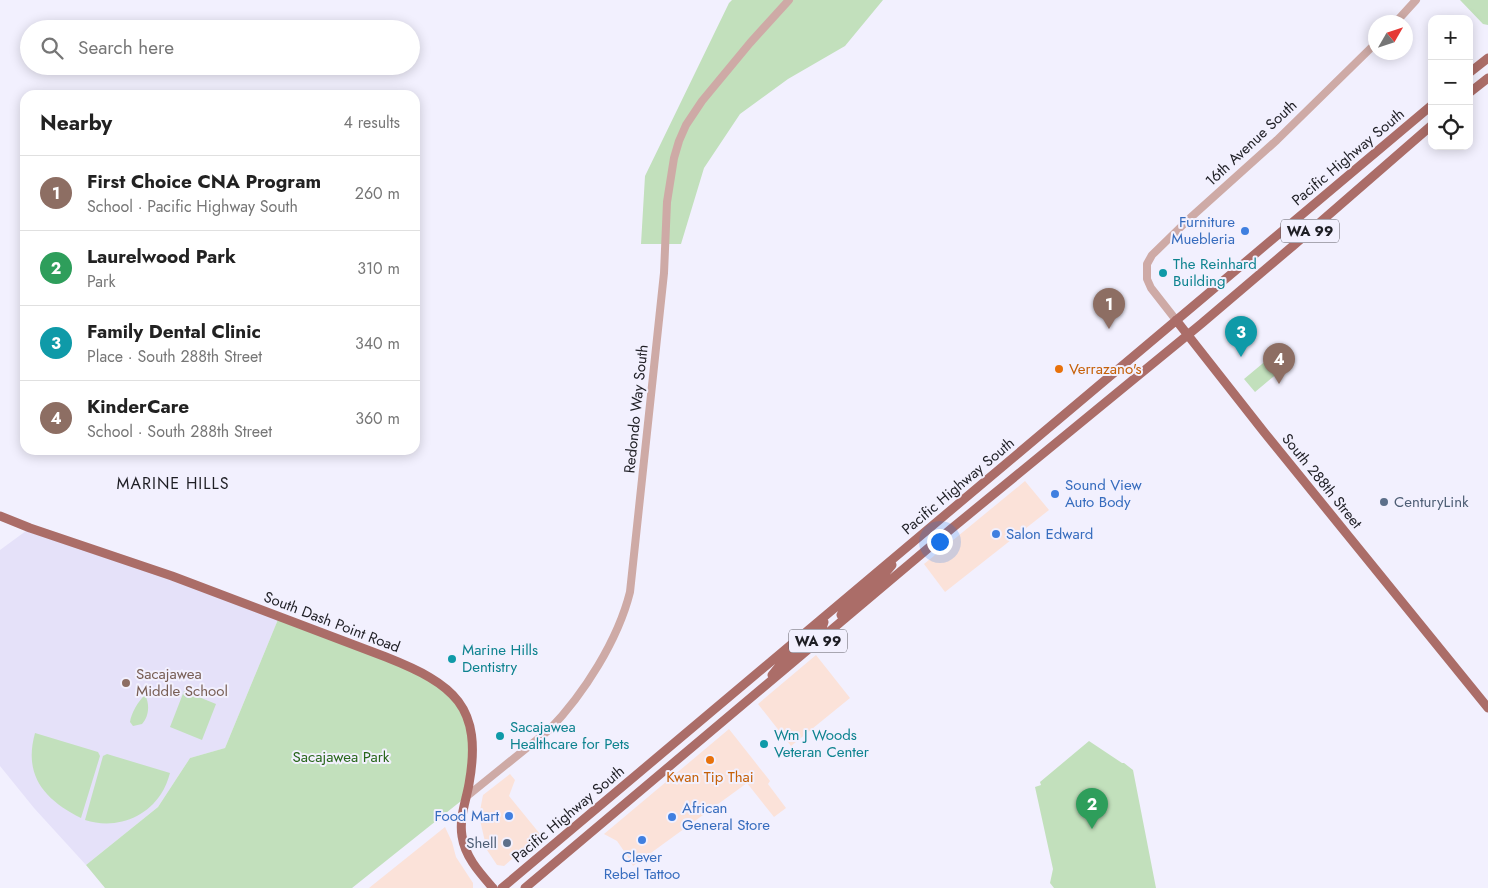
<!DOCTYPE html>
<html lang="en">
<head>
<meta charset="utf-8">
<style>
  body { margin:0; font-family:Jost,sans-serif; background:#f6f6f6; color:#222 }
  .controls { position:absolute; right:15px; top:15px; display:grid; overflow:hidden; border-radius:10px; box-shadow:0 2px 12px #0003 }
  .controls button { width:45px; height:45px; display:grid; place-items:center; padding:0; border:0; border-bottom:1px solid #e0e0e0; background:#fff; color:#222; font:25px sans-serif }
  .compass { position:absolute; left:1368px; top:15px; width:45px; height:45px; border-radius:50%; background:#fff; box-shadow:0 2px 12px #0003; rotate:51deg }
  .you { position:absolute; left:939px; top:541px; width:18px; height:18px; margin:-12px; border:4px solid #fff; border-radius:50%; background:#1a73e8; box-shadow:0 0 0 8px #1a73e833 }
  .badge { display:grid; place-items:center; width:32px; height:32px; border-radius:50%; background:#db2777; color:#fff; font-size:16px; font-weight:700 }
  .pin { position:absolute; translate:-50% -41px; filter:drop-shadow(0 1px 2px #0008) }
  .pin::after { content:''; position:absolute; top:26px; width:18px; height:15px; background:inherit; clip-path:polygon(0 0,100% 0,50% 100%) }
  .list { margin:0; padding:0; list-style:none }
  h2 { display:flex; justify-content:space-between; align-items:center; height:65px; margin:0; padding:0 20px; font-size:21px }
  h2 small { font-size:16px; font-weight:400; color:#767676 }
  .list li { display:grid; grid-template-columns:32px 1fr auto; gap:15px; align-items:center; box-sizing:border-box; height:75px; padding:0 20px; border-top:1px solid #e0e0e0 }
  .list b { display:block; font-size:19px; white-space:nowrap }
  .list p { margin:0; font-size:16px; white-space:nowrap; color:#767676 }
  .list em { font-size:16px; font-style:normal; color:#767676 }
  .icon { flex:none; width:28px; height:28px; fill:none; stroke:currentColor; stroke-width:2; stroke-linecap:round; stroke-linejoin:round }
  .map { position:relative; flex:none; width:1488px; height:888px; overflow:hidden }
  .search { position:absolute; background:#fff; box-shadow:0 2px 12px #0003; left:20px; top:20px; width:400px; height:55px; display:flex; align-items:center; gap:12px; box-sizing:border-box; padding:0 18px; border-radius:28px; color:#767676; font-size:19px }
  .panel { position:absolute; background:#fff; box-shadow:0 2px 12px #0003; left:20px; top:90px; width:400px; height:365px; border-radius:15px }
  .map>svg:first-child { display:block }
  .commercial { fill:#fbe2d9 }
  .built { fill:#e5e1f9 }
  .green { fill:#c2e0bc }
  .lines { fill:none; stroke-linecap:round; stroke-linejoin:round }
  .minor { stroke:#ceaaa6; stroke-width:8 }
  .major { stroke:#ab6d68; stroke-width:9 }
  .shop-dot { fill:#3f7fe0; stroke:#f2f0fe; stroke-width:2 }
  .culture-dot { fill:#0f9aa8; stroke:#f2f0fe; stroke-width:2 }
  .food-dot { fill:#e8710a; stroke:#f2f0fe; stroke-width:2 }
  .service-dot { fill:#5c6f8a; stroke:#f2f0fe; stroke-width:2 }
  .education-dot { fill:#8d6e63; stroke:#f2f0fe; stroke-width:2 }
  .labels { text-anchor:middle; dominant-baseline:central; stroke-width:4; stroke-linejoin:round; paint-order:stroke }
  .shield { fill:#f2f0fe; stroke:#5e5d65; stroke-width:1 }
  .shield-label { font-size:14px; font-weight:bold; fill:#1e1e24 }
  .street-label { font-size:15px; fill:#1e1e24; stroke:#f2f0fe }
  .shop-label { font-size:15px; fill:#366cbe; stroke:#f2f0fe; text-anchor:start }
  .culture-label { font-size:15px; fill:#0d838f; stroke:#f2f0fe; text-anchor:start }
  .food-label { font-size:15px; fill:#c56008; stroke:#f2f0fe; text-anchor:start }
  .service-label { font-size:15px; fill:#4e5e75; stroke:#f2f0fe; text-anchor:start }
  .education-label { font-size:15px; fill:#785e54; stroke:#f2f0fe; text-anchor:start }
  .park-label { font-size:15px; fill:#29671c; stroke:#f2f0fe }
  .neighbourhood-label { font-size:16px; letter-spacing:1px; fill:#1e1e24; stroke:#f2f0fe }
</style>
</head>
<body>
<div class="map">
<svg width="1488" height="888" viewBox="0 0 1488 888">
  <rect width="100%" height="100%" fill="#f2f0fe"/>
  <path class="commercial" d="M 1025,481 L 1049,510 L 945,592 L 924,564 Z
    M 816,655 L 850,698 L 791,746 L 758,704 Z
    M 729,729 L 770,781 L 768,784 L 786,808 L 774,817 L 747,783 L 633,866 L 626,854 L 617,841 L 604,834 Z
    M 510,774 L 515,780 L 509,796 L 540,834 L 504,866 L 497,865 L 487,850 L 479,816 L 483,795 Z
    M 445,827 L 452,842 L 456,857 L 473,883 L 473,888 L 369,888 Z"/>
  <path class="built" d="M 30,528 L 279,617 L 225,748 L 190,758 L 158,807 L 86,865 L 34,808 L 0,766 L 0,550 Z"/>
  <path class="green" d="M 732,0 L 883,0 L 845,46 L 788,79 L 740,114 L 704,168 L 681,244 L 641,244 L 645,176 L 729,3 Z
    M 1460,0 L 1488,0 L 1488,25 L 1483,24 Z
    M 1268,359 L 1279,372 L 1255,392 L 1244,379 Z
    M 279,617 L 386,657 L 446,688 L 471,730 L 466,797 L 352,888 L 105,888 L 86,865 L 158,807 L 190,758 L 225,748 Z
    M 184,691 L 216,704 L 202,740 L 170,727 Z
    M 145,695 C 150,704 149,717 142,724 L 133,726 L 130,722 C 131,714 138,701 145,695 Z
    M 35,733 L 98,752 L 100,756 L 81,818 C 45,800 23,776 35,733 Z
    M 1089,741 L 1122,763 L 1124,763 L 1133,770 L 1156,888 L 1054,888 L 1050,883 L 1053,869 L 1035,787 L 1041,785 L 1040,782 Z
    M 107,754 L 170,773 C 168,780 165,788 161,794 C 144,820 113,829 85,820 L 103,756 Z"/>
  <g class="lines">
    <path class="minor" d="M 1396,22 L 1416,0
      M 1176,320 L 1151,288 L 1147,279 L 1147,264 L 1152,255 L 1189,219 L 1277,140 L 1376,43
      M 466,797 L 549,730 C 584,694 618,640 630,592 L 664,273 L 667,202 L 674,158 L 679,141 L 686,125 L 702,101 L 750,43 L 789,0"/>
    <path class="major" d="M 1469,73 L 1488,58
      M 1469,93 L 1488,78
      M 1176,320 L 1264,432 L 1488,708
      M 0,516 L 30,528 L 172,576 L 386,657 C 454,684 483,706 469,784 C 466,801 459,818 462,836 C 465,857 480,873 493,888
      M 844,619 L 841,615 L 844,609 L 881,578 L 892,565
      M 772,675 L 784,660 L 822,628 L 824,622 L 822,619
      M 502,888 L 1432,105
      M 525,888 L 951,529 L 1201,324 L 1294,245 L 1432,125"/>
  </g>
  <g class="shop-dot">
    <circle cx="1245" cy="231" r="5"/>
    <circle cx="1055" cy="494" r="5"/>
    <circle cx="996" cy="534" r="5"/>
    <circle cx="509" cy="816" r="5"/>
    <circle cx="672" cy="817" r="5"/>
    <circle cx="642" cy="840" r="5"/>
  </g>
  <g class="culture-dot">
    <circle cx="1163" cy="273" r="5"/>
    <circle cx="452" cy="659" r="5"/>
    <circle cx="500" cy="736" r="5"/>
    <circle cx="764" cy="744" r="5"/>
  </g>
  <g class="food-dot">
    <circle cx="1059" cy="369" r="5"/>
    <circle cx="710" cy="760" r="5"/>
  </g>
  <g class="service-dot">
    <circle cx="1384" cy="502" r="5"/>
    <circle cx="507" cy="843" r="5"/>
  </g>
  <circle class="education-dot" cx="126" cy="683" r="5"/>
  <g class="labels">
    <g class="shield">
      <rect x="1281" y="219.5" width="58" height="23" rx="4"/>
      <rect x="789" y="629.5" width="58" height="23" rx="4"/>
    </g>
    <g class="shield-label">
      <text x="1310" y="231">WA 99</text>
      <text x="818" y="641">WA 99</text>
    </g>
    <g class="street-label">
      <text transform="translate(1251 143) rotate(-43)">16th Avenue South</text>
      <text transform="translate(1348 157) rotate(-40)">Pacific Highway South</text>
      <text transform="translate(636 409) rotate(-84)">Redondo Way South</text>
      <text transform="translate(1322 481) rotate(51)">South 288th Street</text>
      <text transform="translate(958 486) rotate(-40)">Pacific Highway South</text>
      <text transform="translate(332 622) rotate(21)">South Dash Point Road</text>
      <text transform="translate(568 814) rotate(-40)">Pacific Highway South</text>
    </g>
    <g class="shop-label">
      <text x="1235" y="222" text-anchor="end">Furniture<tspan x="1235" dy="17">Muebleria</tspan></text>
      <text x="1065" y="485">Sound View<tspan x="1065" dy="17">Auto Body</tspan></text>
      <text x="1006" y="534">Salon Edward</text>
      <text x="682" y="808">African<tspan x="682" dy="17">General Store</tspan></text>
      <text x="499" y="816" text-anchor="end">Food Mart</text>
      <text x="642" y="857" text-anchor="middle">Clever<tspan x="642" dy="17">Rebel Tattoo</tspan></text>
    </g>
    <g class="culture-label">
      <text x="1173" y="264">The Reinhard<tspan x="1173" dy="17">Building</tspan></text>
      <text x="462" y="650">Marine Hills<tspan x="462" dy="17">Dentistry</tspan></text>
      <text x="510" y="727">Sacajawea<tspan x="510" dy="17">Healthcare for Pets</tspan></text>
      <text x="774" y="735">Wm J Woods<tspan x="774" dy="17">Veteran Center</tspan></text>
    </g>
    <g class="food-label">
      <text x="1069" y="369">Verrazano's</text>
      <text x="710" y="777" text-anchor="middle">Kwan Tip Thai</text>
    </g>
    <g class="service-label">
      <text x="1394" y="502">CenturyLink</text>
      <text x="497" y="843" text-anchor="end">Shell</text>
    </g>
    <g class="education-label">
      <text x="136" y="674">Sacajawea<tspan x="136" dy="17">Middle School</tspan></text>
    </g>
    <g class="park-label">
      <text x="341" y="757">Sacajawea Park</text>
    </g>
    <g class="neighbourhood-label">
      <text x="173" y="483">MARINE HILLS</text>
    </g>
  </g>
</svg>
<div class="controls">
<button>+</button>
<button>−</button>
<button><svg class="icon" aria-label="locate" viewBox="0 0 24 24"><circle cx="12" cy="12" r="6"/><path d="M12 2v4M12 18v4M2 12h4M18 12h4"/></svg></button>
</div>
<svg class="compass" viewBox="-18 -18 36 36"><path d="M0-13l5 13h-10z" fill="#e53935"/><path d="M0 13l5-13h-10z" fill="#767676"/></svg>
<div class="you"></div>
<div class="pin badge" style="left:1109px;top:329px;background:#8d6e63">1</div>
<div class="pin badge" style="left:1092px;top:829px;background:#2e9e5b">2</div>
<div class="pin badge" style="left:1241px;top:357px;background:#0f9aa8">3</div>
<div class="pin badge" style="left:1279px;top:384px;background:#8d6e63">4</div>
<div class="search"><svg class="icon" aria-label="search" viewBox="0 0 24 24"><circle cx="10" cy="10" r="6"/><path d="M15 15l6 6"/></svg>Search here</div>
<section class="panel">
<h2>Nearby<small>4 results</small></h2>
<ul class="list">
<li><span class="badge" style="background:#8d6e63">1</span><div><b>First Choice CNA Program</b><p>School · Pacific Highway South</p></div><em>260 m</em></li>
<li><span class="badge" style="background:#2e9e5b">2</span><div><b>Laurelwood Park</b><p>Park</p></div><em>310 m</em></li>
<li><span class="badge" style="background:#0f9aa8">3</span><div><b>Family Dental Clinic</b><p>Place · South 288th Street</p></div><em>340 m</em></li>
<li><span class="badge" style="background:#8d6e63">4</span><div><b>KinderCare</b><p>School · South 288th Street</p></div><em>360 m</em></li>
</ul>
</section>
</div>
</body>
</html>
